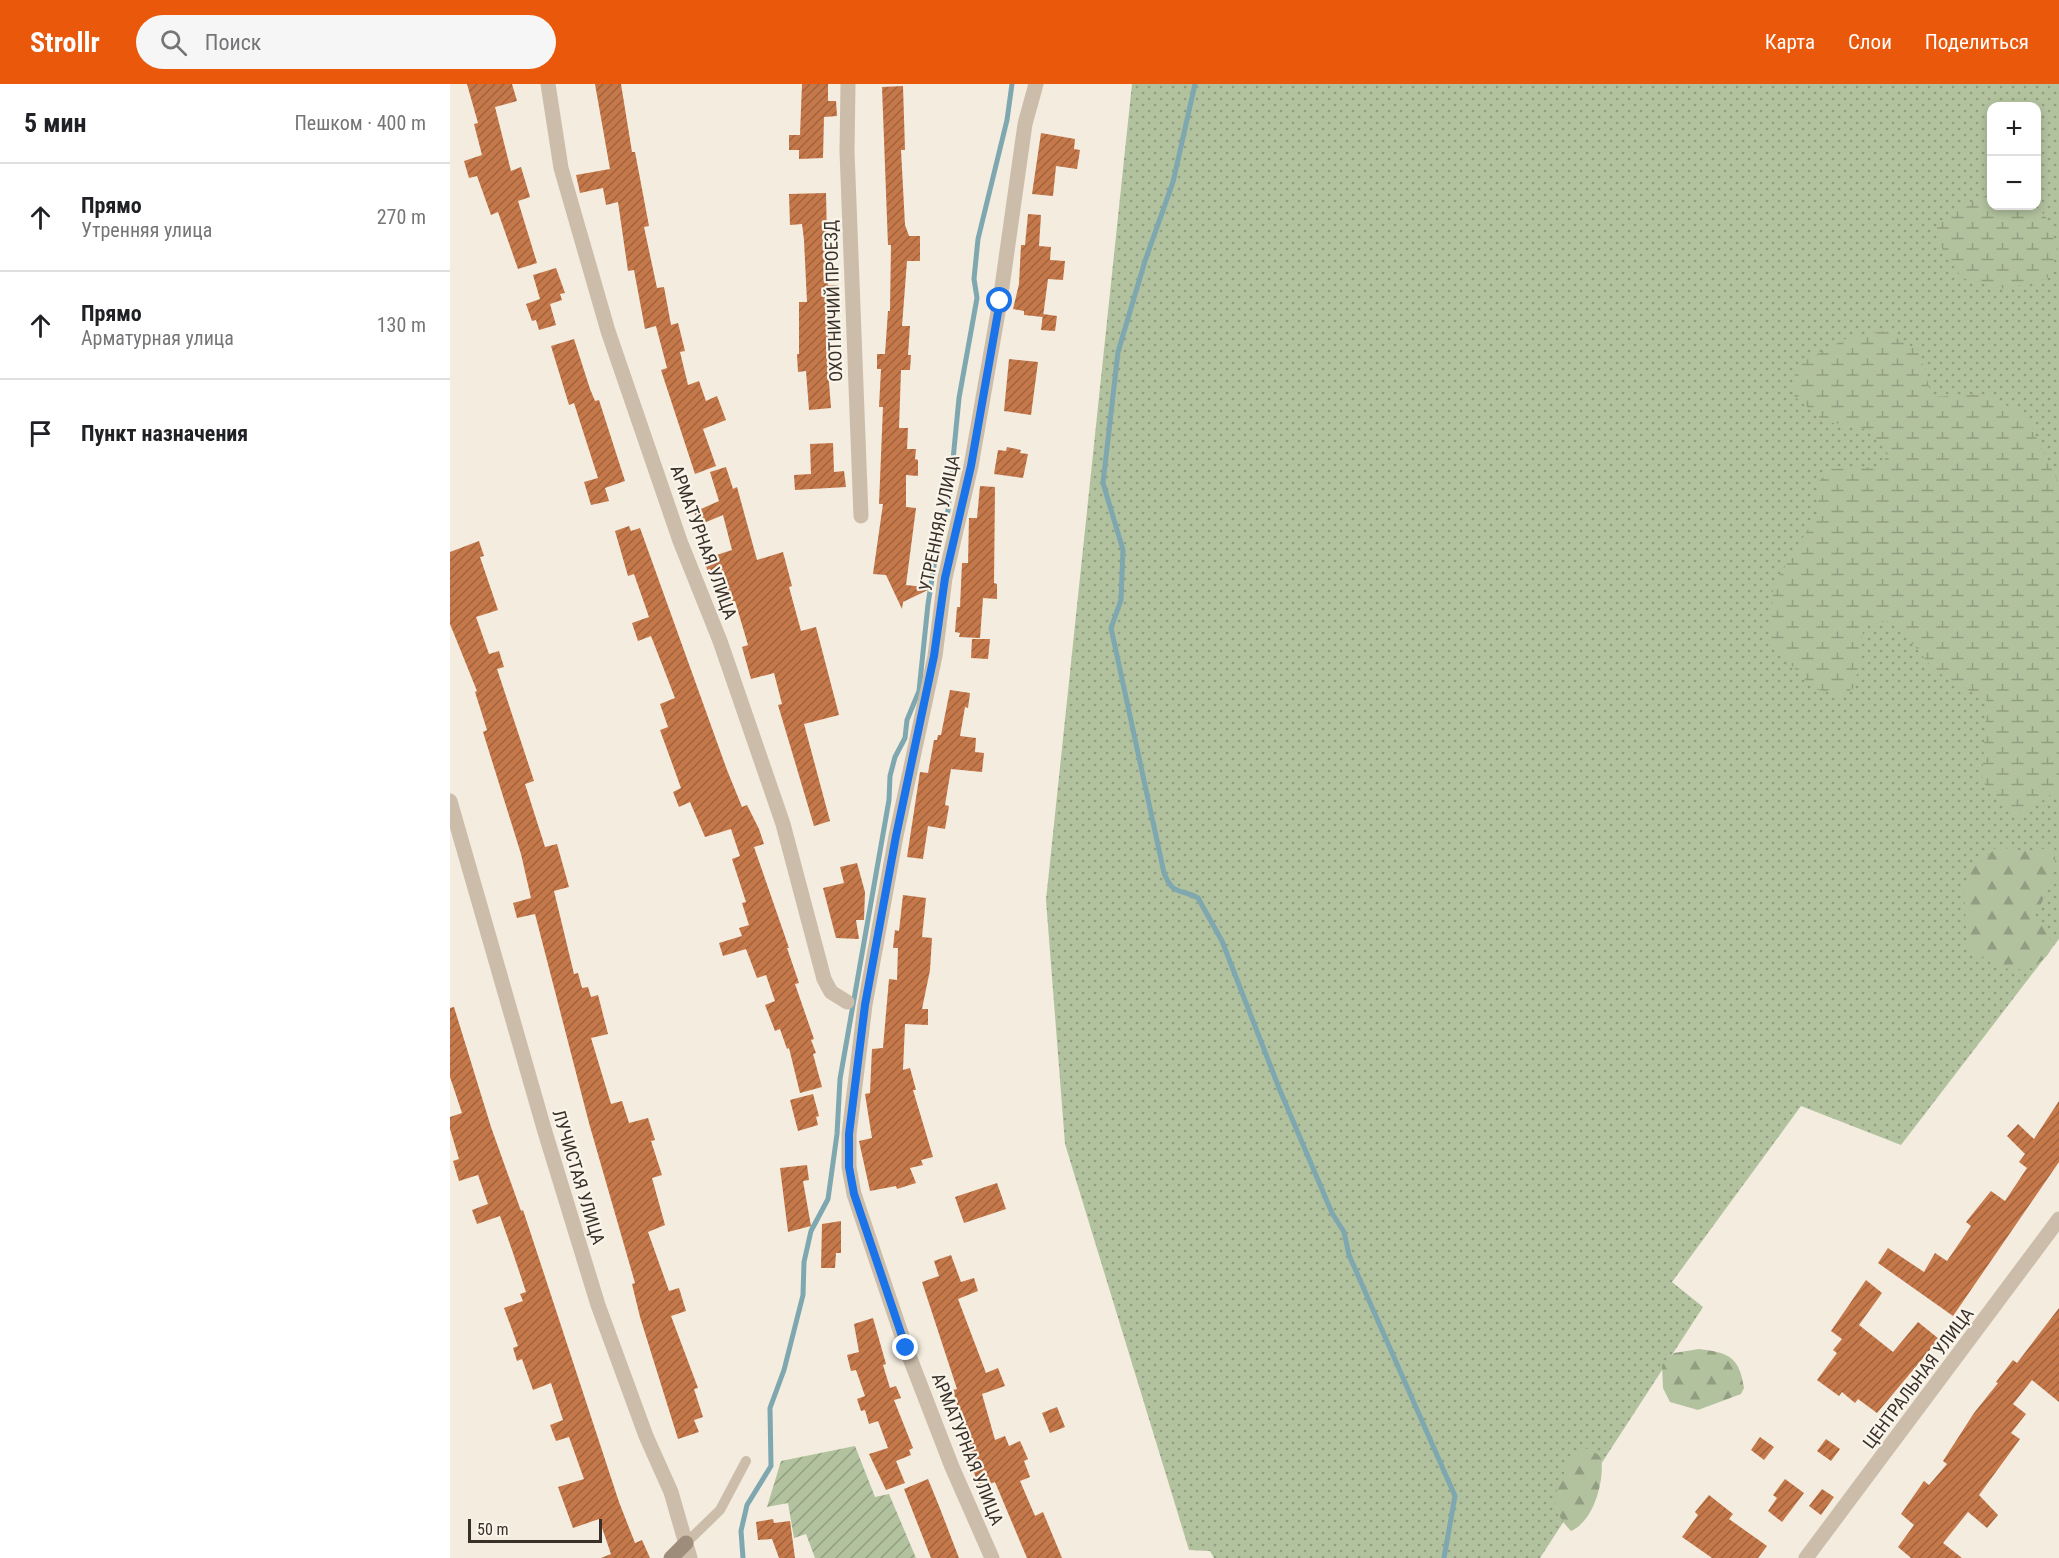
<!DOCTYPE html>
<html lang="ru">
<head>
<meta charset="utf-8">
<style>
  body { margin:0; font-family:"Roboto Condensed",sans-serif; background:#f6f6f6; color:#202124 }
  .controls { position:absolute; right:18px; top:18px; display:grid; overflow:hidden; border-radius:12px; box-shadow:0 3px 9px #0003 }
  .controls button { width:54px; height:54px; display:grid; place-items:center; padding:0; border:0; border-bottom:2px solid #e0e0e0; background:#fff; color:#202124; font:30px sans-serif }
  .scale { position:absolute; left:18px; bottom:15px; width:134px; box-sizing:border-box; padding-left:6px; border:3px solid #39302a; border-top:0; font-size:16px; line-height:21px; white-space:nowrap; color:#39302a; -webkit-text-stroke:4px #faf5eb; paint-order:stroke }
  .stop { position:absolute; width:18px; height:18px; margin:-14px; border:4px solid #1a73e8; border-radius:50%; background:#fff }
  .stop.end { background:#1a73e8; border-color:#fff; box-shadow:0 2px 6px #0008 }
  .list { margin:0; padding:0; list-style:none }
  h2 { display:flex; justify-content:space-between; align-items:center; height:78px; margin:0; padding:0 24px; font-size:26px }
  h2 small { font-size:20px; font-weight:400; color:#757577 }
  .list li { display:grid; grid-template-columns:39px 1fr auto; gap:18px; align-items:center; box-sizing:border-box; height:108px; padding:0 24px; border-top:2px solid #e0e0e0 }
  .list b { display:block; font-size:22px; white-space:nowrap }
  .list p { margin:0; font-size:20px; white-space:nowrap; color:#757577 }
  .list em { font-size:20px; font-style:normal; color:#757577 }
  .icon { flex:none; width:33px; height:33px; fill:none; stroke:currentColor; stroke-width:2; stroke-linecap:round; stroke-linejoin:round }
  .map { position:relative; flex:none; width:1609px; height:1474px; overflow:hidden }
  header { display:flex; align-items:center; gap:36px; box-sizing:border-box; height:84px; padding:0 30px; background:#ea580c; color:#fff }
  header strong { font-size:28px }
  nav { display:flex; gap:33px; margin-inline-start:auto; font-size:21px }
  .search { width:420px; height:54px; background:#f6f6f6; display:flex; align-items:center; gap:15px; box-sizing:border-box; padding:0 21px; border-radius:33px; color:#757577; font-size:22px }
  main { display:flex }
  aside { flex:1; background:#fff }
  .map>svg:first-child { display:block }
  .grass { fill:url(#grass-dots); fill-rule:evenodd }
  .forest { fill:url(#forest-firs) }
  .wetland { fill:url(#wetland-marsh) }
  .garden { fill:url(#garden-furrows) }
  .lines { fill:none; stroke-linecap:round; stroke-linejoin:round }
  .stream { stroke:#7ea7b0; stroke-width:5 }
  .building { fill:url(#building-hatch) }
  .lane { stroke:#cbbdaa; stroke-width:10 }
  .street { stroke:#cbbdaa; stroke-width:15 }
  .secondary { stroke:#9f8d7b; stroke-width:15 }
  .route { stroke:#1a73e8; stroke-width:8 }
  .labels { text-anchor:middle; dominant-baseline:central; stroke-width:4.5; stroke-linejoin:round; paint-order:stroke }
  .street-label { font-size:18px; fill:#39302a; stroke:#faf5eb }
</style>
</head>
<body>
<header>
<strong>Strollr</strong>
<div class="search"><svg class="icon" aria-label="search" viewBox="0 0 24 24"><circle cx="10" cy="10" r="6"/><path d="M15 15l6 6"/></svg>Поиск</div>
<nav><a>Карта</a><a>Слои</a><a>Поделиться</a></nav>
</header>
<main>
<aside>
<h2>5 мин<small>Пешком · 400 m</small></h2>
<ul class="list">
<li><svg class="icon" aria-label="ahead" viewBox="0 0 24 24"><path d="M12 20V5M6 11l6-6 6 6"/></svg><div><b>Прямо</b><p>Утренняя улица</p></div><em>270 m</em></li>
<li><svg class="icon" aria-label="ahead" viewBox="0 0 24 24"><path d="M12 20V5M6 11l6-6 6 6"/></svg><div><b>Прямо</b><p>Арматурная улица</p></div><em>130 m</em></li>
<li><svg class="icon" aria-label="arrive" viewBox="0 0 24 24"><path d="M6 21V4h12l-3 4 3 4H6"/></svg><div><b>Пункт назначения</b></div></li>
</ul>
</aside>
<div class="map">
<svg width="1609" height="1474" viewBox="0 0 1609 1474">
  <defs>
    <pattern id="grass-dots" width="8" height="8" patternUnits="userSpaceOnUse" patternTransform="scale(1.5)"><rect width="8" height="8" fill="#b2c29e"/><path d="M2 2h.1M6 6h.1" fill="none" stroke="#929e81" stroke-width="1.8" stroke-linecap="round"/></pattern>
    <pattern id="forest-firs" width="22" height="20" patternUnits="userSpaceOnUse" patternTransform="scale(1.5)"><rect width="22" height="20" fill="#b2c29e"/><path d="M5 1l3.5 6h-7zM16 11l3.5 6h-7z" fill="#929e81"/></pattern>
    <pattern id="wetland-marsh" width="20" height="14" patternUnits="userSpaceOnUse" patternTransform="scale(1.5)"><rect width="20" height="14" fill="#b2c29e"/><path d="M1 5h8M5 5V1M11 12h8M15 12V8" fill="none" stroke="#929e81"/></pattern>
    <pattern id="garden-furrows" width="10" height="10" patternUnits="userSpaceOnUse" patternTransform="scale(1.5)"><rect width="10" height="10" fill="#b2c29e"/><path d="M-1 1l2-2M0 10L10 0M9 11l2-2" fill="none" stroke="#929e81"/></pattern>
    <pattern id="building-hatch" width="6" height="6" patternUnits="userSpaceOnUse" patternTransform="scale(1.5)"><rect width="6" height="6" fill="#c5784a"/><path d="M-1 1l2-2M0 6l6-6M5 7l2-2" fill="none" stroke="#a1633e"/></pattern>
  </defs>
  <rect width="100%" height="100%" fill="#f3ecdf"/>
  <path class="grass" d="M 682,0 L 1609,0 L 1609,855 L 1451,1061 L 1351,1022 L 1222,1198 L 1253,1223 L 1090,1474 L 764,1474 L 760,1467 L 739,1466 L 615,1060 L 596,816 ZM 1542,22 L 1586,22 L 1586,122 L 1542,122 Z"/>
  <path class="forest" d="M 1604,762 C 1609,785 1596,811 1585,831 L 1603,859 C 1597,881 1582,881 1562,887 L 1525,869 L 1517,862 L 1514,806 L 1521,786 L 1547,763 L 1582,768 Z
    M 1249,1265 C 1279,1269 1289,1272 1294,1304 L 1291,1310 L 1248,1326 L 1220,1318 L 1213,1304 L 1212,1281 L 1224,1269 Z
    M 1139,1364 L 1151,1373 C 1155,1396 1144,1437 1121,1447 C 1112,1438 1105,1427 1106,1413 C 1107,1398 1124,1367 1139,1364 Z"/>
  <path class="wetland" d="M 1541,110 L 1542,122 L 1587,121 L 1597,135 L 1608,166 L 1597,195 L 1555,205 L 1512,194 L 1487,157 L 1487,142 L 1512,121 Z
    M 1435,247 L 1469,267 L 1482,313 L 1532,310 L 1575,330 L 1609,400 L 1609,704 L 1576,729 L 1561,731 L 1532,697 L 1537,617 L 1484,586 L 1444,537 L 1414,540 L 1405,603 L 1393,611 L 1364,605 L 1321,560 L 1323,502 L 1368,429 L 1369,397 L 1381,385 L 1430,383 L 1438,370 L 1419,346 L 1374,337 L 1344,312 L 1345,282 L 1401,252 Z"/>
  <path class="garden" d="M 405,1362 L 425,1413 L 439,1410 L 466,1474 L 365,1474 L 356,1450 L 344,1454 L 338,1419 L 317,1423 L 331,1377 Z"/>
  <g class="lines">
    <path class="stream" d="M 745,0 L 723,98 L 695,177 L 668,268 L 653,399 L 673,466 L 671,516 L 661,544 L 714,789 C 723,812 730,804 748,814 L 772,857 L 829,1004 L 882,1129 L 894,1148 L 899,1171 L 1005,1412 L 994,1474
      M 293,1474 L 291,1447 L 297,1421 L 321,1382 L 320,1324 L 334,1286 L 353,1211 L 354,1178 L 361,1147 L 378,1115 L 387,1050 L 390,995 L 439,716 L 440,692 L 445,673 L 455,654 L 457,636 L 469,607 L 478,520 L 489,450 L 498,427 L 509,314 L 527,214 L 524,195 L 528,155 L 557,36 L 562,0"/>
  </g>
  <path class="building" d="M 17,0 L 62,0 L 67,17 L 45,23 L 61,87 L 71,83 L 80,113 L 68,117 L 87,179 L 68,185 L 48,128 L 41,131 L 27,92 L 19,94 L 14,77 L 32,71 L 24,40 L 28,39 Z
    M 145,0 L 171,0 L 182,68 L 185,68 L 199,142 L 194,143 L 207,204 L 214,203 L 221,241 L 228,239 L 235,267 L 230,268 L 238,301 L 249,297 L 256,317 L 267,312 L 276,336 L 253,345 L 266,382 L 245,390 L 211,286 L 217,284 L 206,242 L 195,245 L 184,186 L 178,187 L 168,118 L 156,121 L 153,104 L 130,109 L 126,91 L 160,85 Z
    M 352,0 L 378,0 L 378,17 L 386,17 L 387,32 L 374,33 L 373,74 L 349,75 L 349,66 L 339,66 L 339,51 L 350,51 Z
    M 453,2 L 455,66 L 451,66 L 455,141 L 459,152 L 470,152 L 470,177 L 457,177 L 452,242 L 460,242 L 458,271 L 461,271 L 460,286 L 451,286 L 449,344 L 458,344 L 457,365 L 466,365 L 465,375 L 468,376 L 468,392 L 456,391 L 456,423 L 466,424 L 456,501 L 482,504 L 453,518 L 452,525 L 436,491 L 423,490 L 433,420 L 429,420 L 433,323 L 429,323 L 431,285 L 427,285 L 427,270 L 435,270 L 438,227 L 440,227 L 441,161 L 438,161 L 432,3 Z
    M 591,49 L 625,55 L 624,65 L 630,66 L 627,85 L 606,82 L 603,112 L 582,110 Z
    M 376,109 L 377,154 L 374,154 L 378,201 L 388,201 L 389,219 L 378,220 L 379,260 L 376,260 L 381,324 L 359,326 L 356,287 L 348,288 L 347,270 L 349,270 L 349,218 L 357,218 L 354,156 L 352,140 L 340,141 L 339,110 Z
    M 578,130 L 591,131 L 589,162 L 601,163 L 600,176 L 615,177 L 613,196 L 598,195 L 593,233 L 574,231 L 574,227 L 563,225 L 569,200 L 571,161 L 575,161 Z
    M 106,184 L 115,209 L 110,210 L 112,216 L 100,220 L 106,241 L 89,246 L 86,236 L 82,237 L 76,220 L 90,215 L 83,191 Z
    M 593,230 L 607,232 L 605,247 L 591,246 Z
    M 124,255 L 140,305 L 145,317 L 149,316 L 175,397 L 155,404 L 159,417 L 141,421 L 134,398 L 148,394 L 124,319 L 119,321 L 101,262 Z
    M 559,275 L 588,278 L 581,331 L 554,327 Z
    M 383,359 L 384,388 L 394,387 L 396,403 L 345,406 L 344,391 L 361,390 L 360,360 Z
    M 557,363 L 571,366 L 570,369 L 578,370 L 573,394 L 544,390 L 548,366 L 556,367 Z
    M 276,383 L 283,405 L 287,403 L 307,476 L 333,468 L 342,502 L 339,503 L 351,547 L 366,543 L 389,631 L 354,640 L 380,737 L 364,742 L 328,621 L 332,620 L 324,589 L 301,595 L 292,563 L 298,561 L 285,517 L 276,520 L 266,487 L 258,489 L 254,475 L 282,466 L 273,431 L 249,441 L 244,428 L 269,417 L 260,388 Z
    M 530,402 L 545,403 L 544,499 L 547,500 L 547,515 L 533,514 L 530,554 L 509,553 L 510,549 L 505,548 L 507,523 L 510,523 L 512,479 L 518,479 L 519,434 L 527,434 Z
    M 179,442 L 181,447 L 190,444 L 277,686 L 292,723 L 297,721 L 309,745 L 314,760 L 304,763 L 339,864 L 337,864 L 349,899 L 345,900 L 364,955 L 361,956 L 366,969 L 363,970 L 372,1003 L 350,1009 L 339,964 L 337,965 L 330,945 L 325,947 L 315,921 L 325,917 L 316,891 L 307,894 L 296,865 L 273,872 L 269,859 L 292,852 L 289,844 L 299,841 L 292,819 L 296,818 L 282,775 L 290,772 L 281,745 L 255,753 L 240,718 L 229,723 L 223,708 L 231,704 L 210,646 L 218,643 L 210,620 L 225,614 L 201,552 L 188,557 L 182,539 L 199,533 L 184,490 L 178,492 L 165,447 Z
    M 29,457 L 34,472 L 30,473 L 48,526 L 26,533 L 39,570 L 49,567 L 54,583 L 47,585 L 84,697 L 75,700 L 95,763 L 107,760 L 119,803 L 104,807 L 124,890 L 128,889 L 132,904 L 138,903 L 141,913 L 148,911 L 158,950 L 141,954 L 161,1020 L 172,1017 L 179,1039 L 198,1034 L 205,1056 L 201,1057 L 212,1091 L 202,1094 L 215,1141 L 198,1148 L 219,1207 L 229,1204 L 236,1227 L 221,1232 L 248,1304 L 244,1305 L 253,1333 L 244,1336 L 249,1348 L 228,1355 L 190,1233 L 182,1200 L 185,1199 L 139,1039 L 85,830 L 67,834 L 63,819 L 81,814 L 71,770 L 33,648 L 37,646 L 25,608 L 27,607 L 0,540 L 0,468 Z
    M 522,555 L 540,555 L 538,575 L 521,574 Z
    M 500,606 L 520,609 L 518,624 L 515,623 L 510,652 L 526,654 L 525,668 L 534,669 L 532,688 L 501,685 L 495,721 L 499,722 L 495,745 L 478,742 L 473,775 L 457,773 L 470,688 L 478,689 L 484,656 L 487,656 L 488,651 L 491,651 Z
    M 407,779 L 415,808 L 414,836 L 406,836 L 409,855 L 386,854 L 373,804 L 394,799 L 390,783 Z
    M 453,811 L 476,814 L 472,853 L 482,854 L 480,886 L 472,925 L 478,925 L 478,941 L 455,940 L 453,986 L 460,984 L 466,1006 L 463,1006 L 483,1073 L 471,1076 L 473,1081 L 460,1084 L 466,1099 L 447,1105 L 446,1102 L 420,1107 L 409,1057 L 422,1054 L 415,1010 L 420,1009 L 422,965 L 433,964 L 439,895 L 447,896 L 448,864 L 443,864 L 445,846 L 449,847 Z
    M 4,923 L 41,1043 L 71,1127 L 73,1126 L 169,1418 L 185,1459 L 192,1456 L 200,1474 L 151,1474 L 161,1470 L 149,1435 L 123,1444 L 108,1403 L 134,1395 L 119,1353 L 106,1357 L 100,1341 L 113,1336 L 101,1299 L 83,1306 L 72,1275 L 67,1277 L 63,1264 L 68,1262 L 54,1224 L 73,1217 L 70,1210 L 76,1208 L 62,1166 L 50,1132 L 27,1140 L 22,1126 L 38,1120 L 28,1091 L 9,1097 L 3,1077 L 9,1075 L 0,1045 L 0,1033 L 12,1029 L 0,993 L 0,924 Z
    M 363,1010 L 369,1032 L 366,1033 L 368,1041 L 348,1047 L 340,1016 Z
    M 1609,1017 L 1609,1078 L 1503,1232 L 1428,1179 L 1438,1164 L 1474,1188 L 1485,1169 L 1497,1177 L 1521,1142 L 1516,1138 L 1541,1107 L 1555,1117 L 1577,1084 L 1569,1078 L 1575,1070 L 1557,1052 L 1568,1040 L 1584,1055 Z
    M 357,1081 L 359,1096 L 353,1097 L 361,1142 L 338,1148 L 330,1084 Z
    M 547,1099 L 556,1125 L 514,1139 L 505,1113 Z
    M 391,1137 L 391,1169 L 386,1169 L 385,1184 L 371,1184 L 372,1140 Z
    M 501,1171 L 511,1198 L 524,1194 L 528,1207 L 508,1215 L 536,1289 L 548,1284 L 555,1302 L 532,1310 L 545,1356 L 555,1352 L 559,1362 L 570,1357 L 578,1375 L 574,1377 L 580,1393 L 570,1397 L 585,1432 L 593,1428 L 612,1474 L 577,1474 L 545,1398 L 530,1404 L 519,1376 L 522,1375 L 503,1306 L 507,1305 L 472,1198 L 489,1192 L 484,1177 Z
    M 1416,1196 L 1432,1209 L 1409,1241 L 1443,1268 L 1468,1238 L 1489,1255 L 1427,1329 L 1408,1315 L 1405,1319 L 1392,1308 L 1389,1312 L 1367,1296 L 1387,1269 L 1383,1266 L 1392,1255 L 1381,1247 Z
    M 1609,1224 L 1609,1318 L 1582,1296 L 1563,1320 L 1576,1330 L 1561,1349 L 1570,1355 L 1529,1411 L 1548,1431 L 1537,1444 L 1518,1428 L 1493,1459 L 1512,1474 L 1461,1474 L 1448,1463 L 1464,1441 L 1451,1430 L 1474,1397 L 1479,1401 L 1497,1380 L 1493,1377 L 1524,1329 L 1548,1299 L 1546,1298 L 1563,1276 L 1567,1279 Z
    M 423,1234 L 436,1280 L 433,1281 L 440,1304 L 446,1302 L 451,1314 L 444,1316 L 463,1364 L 459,1366 L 461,1371 L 446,1377 L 455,1399 L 436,1406 L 419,1370 L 438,1364 L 428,1337 L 419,1340 L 415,1326 L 411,1327 L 407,1315 L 415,1312 L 406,1286 L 401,1287 L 397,1271 L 409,1268 L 404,1240 Z
    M 607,1323 L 615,1343 L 600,1349 L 592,1329 Z
    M 1310,1353 L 1324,1363 L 1314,1376 L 1301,1366 Z
    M 1376,1355 L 1390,1365 L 1381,1377 L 1367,1367 Z
    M 478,1395 L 489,1422 L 509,1474 L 481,1474 L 454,1405 Z
    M 1335,1395 L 1354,1409 L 1332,1438 L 1318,1427 L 1327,1414 L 1323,1411 Z
    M 1372,1405 L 1384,1413 L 1371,1431 L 1359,1422 Z
    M 1259,1411 L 1283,1430 L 1279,1435 L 1317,1462 L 1308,1474 L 1262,1474 L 1232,1453 L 1248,1431 L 1245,1428 Z
    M 323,1435 L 324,1439 L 340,1437 L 345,1474 L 329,1474 L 322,1455 L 308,1456 L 306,1438 Z"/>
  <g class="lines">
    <path class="lane" d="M 236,1459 L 270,1426 L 296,1377"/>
    <path class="street" d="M 98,0 L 111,84 L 158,247 L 230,457 L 270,557 L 333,740 L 374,895 L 381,908 L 397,918
      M 398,0 L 397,67 L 411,432
      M 0,717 L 95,1048 L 148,1221 L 196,1352 L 221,1408 L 240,1474
      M 542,1474 L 502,1383 L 456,1264 L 404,1110 L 399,1083 L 399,1050 L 415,921 L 446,752 L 485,572 L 495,494 L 521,382 L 550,217 L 575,40 L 586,0
      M 1356,1474 L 1609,1135"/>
    <path class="secondary" d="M 221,1474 L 236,1459"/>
  </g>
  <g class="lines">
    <path class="route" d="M 456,1264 L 404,1110 L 399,1083 L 399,1050 L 415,921 L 446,752 L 484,572 L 495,494 L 521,382 L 550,217"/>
  </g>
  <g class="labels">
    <g class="street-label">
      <text transform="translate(383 217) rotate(-92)">ОХОТНИЧИЙ ПРОЕЗД</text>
      <text transform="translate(489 439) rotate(-78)">УТРЕННЯЯ УЛИЦА</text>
      <text transform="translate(254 458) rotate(70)">АРМАТУРНАЯ УЛИЦА</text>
      <text transform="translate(129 1093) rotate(73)">ЛУЧИСТАЯ УЛИЦА</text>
      <text transform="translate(1468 1294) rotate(-53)">ЦЕНТРАЛЬНАЯ УЛИЦА</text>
      <text transform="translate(518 1365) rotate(68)">АРМАТУРНАЯ УЛИЦА</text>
    </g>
  </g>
</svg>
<div class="controls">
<button>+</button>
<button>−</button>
</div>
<div class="scale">50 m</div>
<div class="stop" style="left:550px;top:217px"></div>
<div class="stop end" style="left:456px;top:1264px"></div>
</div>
</main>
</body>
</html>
